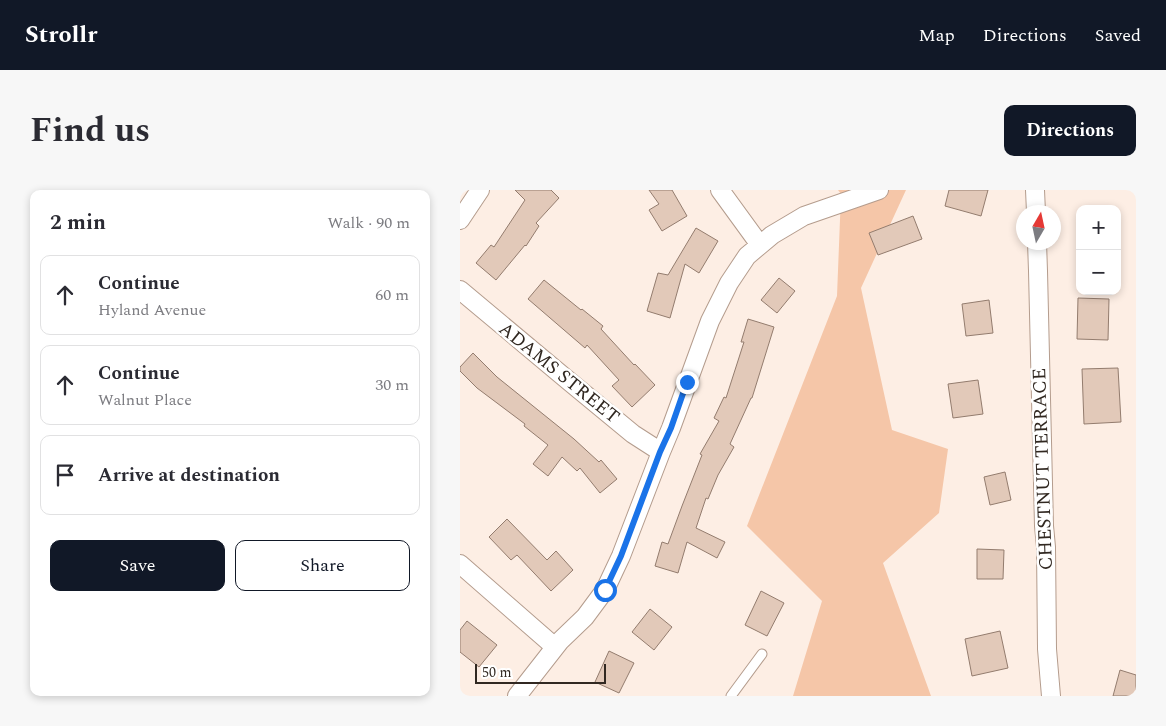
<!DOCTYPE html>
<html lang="en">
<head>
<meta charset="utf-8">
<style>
  body { margin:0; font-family:Spectral,serif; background:#f7f7f7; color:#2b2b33 }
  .controls { position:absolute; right:15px; top:15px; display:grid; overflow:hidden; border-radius:10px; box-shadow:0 2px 8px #0003 }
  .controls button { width:45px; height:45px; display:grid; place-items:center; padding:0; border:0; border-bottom:1px solid #e1e1e2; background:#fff; color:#2b2b33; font:25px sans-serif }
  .compass { position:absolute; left:556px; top:15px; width:45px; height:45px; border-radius:50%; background:#fff; box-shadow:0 2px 8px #0003; rotate:9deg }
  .scale { position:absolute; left:15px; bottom:12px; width:131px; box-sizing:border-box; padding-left:5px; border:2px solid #312821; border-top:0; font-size:14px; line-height:18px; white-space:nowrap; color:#312821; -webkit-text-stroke:4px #fff; paint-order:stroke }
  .stop { position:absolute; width:15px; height:15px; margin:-11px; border:4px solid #1a73e8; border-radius:50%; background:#fff }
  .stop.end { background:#1a73e8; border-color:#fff; box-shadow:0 1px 5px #0008 }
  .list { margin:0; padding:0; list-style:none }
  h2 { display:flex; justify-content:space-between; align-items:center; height:65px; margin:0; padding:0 20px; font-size:21px }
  h2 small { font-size:16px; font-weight:400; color:#7c7c81 }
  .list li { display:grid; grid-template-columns:32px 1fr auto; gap:15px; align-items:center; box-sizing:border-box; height:80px; margin:0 10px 10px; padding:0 10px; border:1px solid #e1e1e2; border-radius:10px }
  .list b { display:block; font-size:19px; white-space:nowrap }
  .list p { margin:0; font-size:16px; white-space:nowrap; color:#7c7c81 }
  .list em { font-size:16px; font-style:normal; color:#7c7c81 }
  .actions { display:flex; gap:10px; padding:15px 20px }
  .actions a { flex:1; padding:11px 0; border:1px solid #111827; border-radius:10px; text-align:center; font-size:18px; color:#111827 }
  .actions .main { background:#111827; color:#fff }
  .icon { flex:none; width:28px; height:28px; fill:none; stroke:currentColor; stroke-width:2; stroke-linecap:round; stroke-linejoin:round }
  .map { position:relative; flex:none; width:676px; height:506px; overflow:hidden; border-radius:10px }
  header { display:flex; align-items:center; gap:30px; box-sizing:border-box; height:70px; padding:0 25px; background:#111827; color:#fff }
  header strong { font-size:24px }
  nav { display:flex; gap:28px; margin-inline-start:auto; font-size:18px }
  .intro { display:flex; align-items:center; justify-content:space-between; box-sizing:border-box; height:120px; padding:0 30px }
  h1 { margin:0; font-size:35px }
  .button { padding:12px 22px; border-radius:10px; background:#111827; color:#fff; font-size:18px; font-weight:700 }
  main { display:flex; gap:30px; padding:0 30px }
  aside { flex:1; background:#fff; border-radius:10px; box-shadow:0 2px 8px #0003 }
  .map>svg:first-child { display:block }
  .green { fill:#f5c6a8 }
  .building { fill:#e2c9b9; stroke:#937c6e }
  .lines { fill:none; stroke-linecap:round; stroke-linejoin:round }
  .service-casing { stroke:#b49c8d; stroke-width:11 }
  .minor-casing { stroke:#b49c8d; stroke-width:20 }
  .service { stroke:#fff; stroke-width:9 }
  .minor { stroke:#fff; stroke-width:18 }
  .route { stroke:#1a73e8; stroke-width:6 }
  .labels { text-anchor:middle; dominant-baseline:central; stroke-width:5; stroke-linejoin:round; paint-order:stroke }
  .street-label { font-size:19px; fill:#312821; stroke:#fff }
</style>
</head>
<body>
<header>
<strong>Strollr</strong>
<nav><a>Map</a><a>Directions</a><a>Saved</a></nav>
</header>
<div class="intro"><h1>Find us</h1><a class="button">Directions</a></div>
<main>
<aside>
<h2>2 min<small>Walk · 90 m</small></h2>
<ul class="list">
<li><svg class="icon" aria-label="ahead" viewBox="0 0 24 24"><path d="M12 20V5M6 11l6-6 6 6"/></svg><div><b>Continue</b><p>Hyland Avenue</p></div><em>60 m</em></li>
<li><svg class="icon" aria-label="ahead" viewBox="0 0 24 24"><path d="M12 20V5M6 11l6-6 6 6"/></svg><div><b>Continue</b><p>Walnut Place</p></div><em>30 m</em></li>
<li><svg class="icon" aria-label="arrive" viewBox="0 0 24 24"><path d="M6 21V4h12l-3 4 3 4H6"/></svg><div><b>Arrive at destination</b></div></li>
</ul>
<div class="actions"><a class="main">Save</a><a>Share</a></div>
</aside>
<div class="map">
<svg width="676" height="506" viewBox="0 0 676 506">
  <rect width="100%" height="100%" fill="#fdeee4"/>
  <path class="green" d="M 378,0 L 446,0 L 401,98 L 432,240 L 488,259 L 479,323 L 423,373 L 471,506 L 333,506 L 362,411 L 287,336 L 377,106 L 381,4 Z"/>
  <path class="building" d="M 55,0 L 91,0 L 99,8 L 76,33 L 79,36 L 66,56 L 65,55 L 36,90 L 16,73 L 31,55 L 34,57 L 65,10 Z
    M 189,0 L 212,0 L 227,26 L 202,41 L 189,20 L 199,14 Z
    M 489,0 L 528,0 L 521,26 L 485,16 Z
    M 453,26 L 462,49 L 418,65 L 409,43 Z
    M 236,38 L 258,51 L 239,83 L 225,74 L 210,128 L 187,121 L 198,83 L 208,85 Z
    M 319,88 L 335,101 L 317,123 L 301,110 Z
    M 84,90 L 121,120 L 122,119 L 143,136 L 141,139 L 174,175 L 175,174 L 195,195 L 172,217 L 152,196 L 159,190 L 127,155 L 125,158 L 68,109 Z
    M 618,108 L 649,109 L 648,150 L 617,149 Z
    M 529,110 L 533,143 L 506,146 L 502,114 Z
    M 288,129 L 314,137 L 292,208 L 291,208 L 270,254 L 274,257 L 258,285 L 248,309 L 246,308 L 236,338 L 265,352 L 257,368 L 227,352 L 218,383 L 195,376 L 202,352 L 208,354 L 222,316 L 242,265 L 240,264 L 259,231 L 254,228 L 264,207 L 266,208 L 284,152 L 281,152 Z
    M 13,163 L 37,187 L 114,249 L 139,272 L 141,270 L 157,289 L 140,303 L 120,278 L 117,281 L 102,267 L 88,286 L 73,274 L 88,255 L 64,236 L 65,234 L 17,198 L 0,181 L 0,177 Z
    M 658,178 L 661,232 L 624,234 L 622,179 Z
    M 518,190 L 523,224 L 493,228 L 488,194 Z
    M 545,282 L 551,310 L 530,315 L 524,287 Z
    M 47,329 L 87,370 L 96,361 L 113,380 L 91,401 L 57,365 L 51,370 L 29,347 Z
    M 517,359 L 544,360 L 543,389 L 517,389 Z
    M 301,401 L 324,413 L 307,446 L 285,435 Z
    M 190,419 L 212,437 L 194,460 L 172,442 Z
    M 7,431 L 37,455 L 19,477 L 0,462 L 0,440 Z
    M 540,441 L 548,478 L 512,486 L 505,449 Z
    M 149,461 L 174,473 L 159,503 L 135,492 Z
    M 660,480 L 676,485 L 676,506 L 653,506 Z"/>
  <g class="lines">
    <g class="service-casing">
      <path id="service" d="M 271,506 L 302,464"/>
    </g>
    <g class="minor-casing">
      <path id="minor" d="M 260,0 L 300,55
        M 575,0 L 576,22
        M 0,30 L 20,0
        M 577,52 L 578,81 L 584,336 L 586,357 L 587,459 L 591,506
        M 0,100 L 110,192 L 173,244 L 201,262
        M 0,374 L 95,457
        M 57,506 L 100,451 L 125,427 L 145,400 L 161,366 L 201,262 L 211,238 L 250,131 L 269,93 L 287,66 L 312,45 L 344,26 L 419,0"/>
    </g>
    <use href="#service" class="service"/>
    <use href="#minor" class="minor"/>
  </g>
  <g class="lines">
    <path class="route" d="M 145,400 L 161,366 L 200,262 L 211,238 L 227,192"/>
  </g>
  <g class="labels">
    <g class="street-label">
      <text transform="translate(99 183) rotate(39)">ADAMS STREET</text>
      <text transform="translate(583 279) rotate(-92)">CHESTNUT TERRACE</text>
    </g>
  </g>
</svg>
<div class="controls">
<button>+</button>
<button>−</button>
</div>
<svg class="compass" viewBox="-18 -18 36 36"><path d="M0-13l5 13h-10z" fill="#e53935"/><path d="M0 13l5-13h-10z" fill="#7c7c81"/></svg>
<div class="scale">50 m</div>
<div class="stop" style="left:145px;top:400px"></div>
<div class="stop end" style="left:227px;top:192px"></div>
</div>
</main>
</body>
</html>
